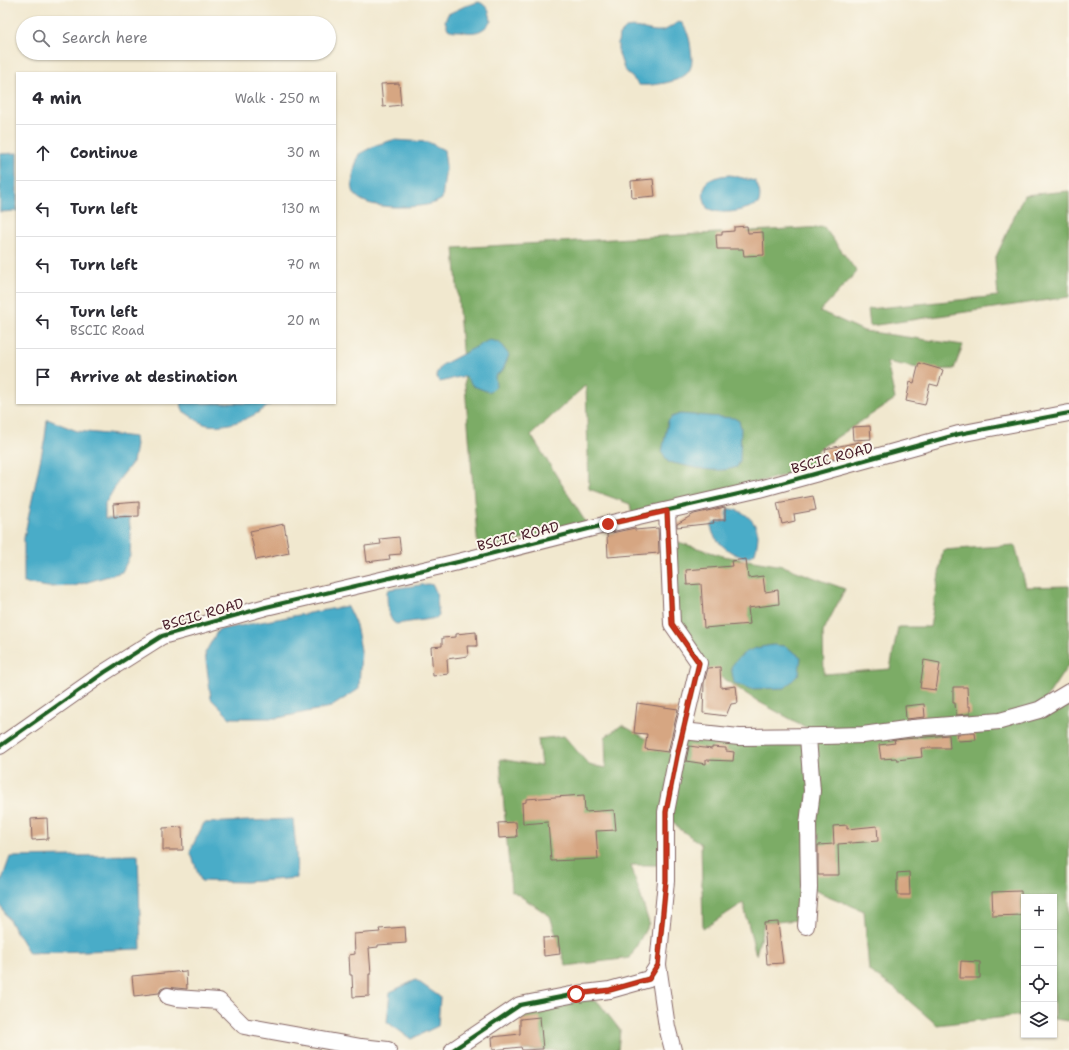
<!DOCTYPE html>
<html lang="en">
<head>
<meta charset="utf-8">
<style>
  body { margin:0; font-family:"Shantell Sans",sans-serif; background:#f2f2f3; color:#2b2b33 }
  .controls { position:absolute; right:12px; bottom:12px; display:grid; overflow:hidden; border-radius:0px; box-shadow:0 1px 3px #0004 }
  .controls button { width:36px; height:36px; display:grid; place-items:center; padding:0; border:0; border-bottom:1px solid #e1e1e2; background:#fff; color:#2b2b33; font:20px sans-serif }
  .stop { position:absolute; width:12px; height:12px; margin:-9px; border:3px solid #c8321e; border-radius:50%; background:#fff }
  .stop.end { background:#c8321e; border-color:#fff; box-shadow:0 1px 4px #0008 }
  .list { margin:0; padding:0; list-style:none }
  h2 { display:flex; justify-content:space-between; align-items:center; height:52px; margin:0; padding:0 16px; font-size:17px }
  h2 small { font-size:13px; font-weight:400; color:#7c7c81 }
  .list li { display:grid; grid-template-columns:26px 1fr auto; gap:12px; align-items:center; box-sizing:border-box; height:56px; padding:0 16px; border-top:1px solid #e1e1e2 }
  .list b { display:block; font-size:15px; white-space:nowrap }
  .list p { margin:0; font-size:13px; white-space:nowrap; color:#7c7c81 }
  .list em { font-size:13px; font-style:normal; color:#7c7c81 }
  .icon { flex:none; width:22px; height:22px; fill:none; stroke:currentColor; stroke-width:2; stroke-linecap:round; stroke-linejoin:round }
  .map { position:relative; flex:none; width:1069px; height:1050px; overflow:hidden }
  .search { position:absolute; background:#fff; box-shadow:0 1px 3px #0004; left:16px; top:16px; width:320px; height:44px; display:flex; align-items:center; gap:10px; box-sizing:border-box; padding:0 14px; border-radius:22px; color:#7c7c81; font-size:15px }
  .panel { position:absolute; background:#fff; box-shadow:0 1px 3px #0004; left:16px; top:72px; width:320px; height:332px; border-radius:0px }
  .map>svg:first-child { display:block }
  .forest { fill:#7cac66; stroke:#636648 }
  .water { fill:#48acc8; stroke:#49667a }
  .building { fill:#d6a682 }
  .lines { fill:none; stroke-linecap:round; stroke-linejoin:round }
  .minor-casing { stroke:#846564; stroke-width:18 }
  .minor { stroke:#fff; stroke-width:16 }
  .cycleway-casing { stroke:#fbf7ec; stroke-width:6 }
  .cycleway { stroke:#1b5e20; stroke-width:4 }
  .route { stroke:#c8321e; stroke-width:5 }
  .labels { text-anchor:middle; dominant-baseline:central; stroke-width:4; stroke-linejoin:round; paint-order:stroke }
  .street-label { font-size:14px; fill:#4a1f2b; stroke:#fbf7ec }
</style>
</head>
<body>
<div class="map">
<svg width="1069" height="1050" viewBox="0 0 1069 1050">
  <rect width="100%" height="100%" fill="#fbf7ec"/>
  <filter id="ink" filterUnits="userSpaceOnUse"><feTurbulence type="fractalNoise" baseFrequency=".025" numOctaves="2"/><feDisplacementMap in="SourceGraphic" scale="8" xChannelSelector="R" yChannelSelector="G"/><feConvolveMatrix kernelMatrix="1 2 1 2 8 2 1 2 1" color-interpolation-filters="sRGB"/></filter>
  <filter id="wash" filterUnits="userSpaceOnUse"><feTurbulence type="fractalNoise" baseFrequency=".012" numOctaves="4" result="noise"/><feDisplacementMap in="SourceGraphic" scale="16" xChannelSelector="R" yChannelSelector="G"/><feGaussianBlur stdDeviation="0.9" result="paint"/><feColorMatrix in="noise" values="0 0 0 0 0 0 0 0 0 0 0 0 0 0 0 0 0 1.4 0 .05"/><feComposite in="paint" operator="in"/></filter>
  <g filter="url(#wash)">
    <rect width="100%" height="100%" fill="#f1e8cf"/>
    <path class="forest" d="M 1069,191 L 1069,297 L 870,326 L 868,309 L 998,296 L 995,259 L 1024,195 Z
      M 824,227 L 857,272 L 820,311 L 864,331 L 963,345 L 954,369 L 928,370 L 887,362 L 895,399 L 816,451 L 820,466 L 632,515 L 630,504 L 589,489 L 586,385 L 531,435 L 588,526 L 478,549 L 454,248 Z
      M 675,541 L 723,556 L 783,566 L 845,589 L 823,632 L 824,674 L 890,669 L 898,627 L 930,627 L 943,550 L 1015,545 L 1026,587 L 1069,586 L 1069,664 L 1039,709 L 1069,692 L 1069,1021 L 1054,1019 L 1054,897 L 1024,897 L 1024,1015 L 937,1025 L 894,988 L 869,971 L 864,911 L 809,888 L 808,904 L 798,920 L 764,923 L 756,955 L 743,903 L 703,929 L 701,844 L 677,827 L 671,819 L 666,865 L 631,865 L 649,923 L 630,958 L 566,966 L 550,916 L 511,890 L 500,759 L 541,766 L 538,739 L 564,736 L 589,765 L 606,768 L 605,737 L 622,725 L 677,756 L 683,731 L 822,736 L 759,702 L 699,663 L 672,624 Z
      M 576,994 L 599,1003 L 620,1030 L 618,1050 L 524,1050 L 520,1005 Z"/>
    <path class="water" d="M 479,2 C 488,6 490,12 491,21 C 483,33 473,34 460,31 C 455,31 452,31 448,29 L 445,21 L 448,14 L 465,6 Z
      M 678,22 L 682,23 C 688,32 690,39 691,50 C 692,57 693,65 689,71 C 681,83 651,86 639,85 L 624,69 L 618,51 L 618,42 L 619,35 L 626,28 C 639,25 648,32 661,31 C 666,31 673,25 678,22 Z
      M 393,140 L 428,142 L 444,150 L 446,166 L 442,199 C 439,201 435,203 431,204 C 414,208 364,211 354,193 C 349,182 356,164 359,154 L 376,145 Z
      M 17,153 L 17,211 L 0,212 L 0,154 Z
      M 730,175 L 755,181 C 759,188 762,196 758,204 C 743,211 722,216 707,208 C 702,195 702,192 708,180 L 721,176 Z
      M 489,340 L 499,342 L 509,355 L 503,370 L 495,376 L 496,387 L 489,392 L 473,386 L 466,377 C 456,376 449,381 439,382 L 436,374 L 442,365 Z
      M 181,403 L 272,403 C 255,417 230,428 208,425 C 200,424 190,415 183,411 Z
      M 680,414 L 734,418 L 739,421 L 741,427 L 740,461 L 737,467 C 714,475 690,466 668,462 L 662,452 L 668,421 L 672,417 Z
      M 47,419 L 77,431 L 135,437 L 136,445 L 133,462 L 121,477 L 105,504 L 105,519 L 129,518 L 131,537 L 130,556 L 122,572 L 74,586 L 48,587 L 24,583 L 24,538 L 45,438 Z
      M 728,509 C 741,508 756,520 758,534 C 758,540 757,546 755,553 C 753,554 750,557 747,557 C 734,558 709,539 712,525 L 715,523 L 727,521 L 727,511 Z
      M 428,584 L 433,585 L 436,592 L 439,616 L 437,618 L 396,624 C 387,620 387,600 387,591 L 390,589 Z
      M 347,606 L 356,625 L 361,650 L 359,689 L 331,707 L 278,718 L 230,718 L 211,699 L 205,653 L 218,630 Z
      M 773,645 L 785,646 L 801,657 L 799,674 L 785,688 L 751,689 L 734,683 L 731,667 C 743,650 753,648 773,645 Z
      M 293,819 L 296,848 L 297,878 L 246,882 L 201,881 L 190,851 L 204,823 Z
      M 138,855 L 141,949 L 29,953 L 0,905 L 0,885 L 10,857 Z
      M 416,980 L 440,997 L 438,1026 L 411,1039 L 387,1022 L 390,992 Z"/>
    <g id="blocks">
      <path class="building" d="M 399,83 L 401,105 L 383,107 L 381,84 Z
        M 653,179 L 655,196 L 632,198 L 631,181 Z
        M 747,226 L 748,233 L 763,232 L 764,255 L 744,256 L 743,249 L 717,249 L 716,235 L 722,235 L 722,232 L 734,231 L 734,227 Z
        M 919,363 L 943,370 L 938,386 L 930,384 L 925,405 L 906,401 L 910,382 L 914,383 Z
        M 870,426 L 871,439 L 853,440 L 852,427 Z
        M 859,442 L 861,451 L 827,461 L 825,449 Z
        M 813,496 L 816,510 L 794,514 L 795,521 L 782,524 L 777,503 Z
        M 139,502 L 139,516 L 114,517 L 113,504 Z
        M 725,507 L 725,520 L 713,520 L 714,523 L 677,527 L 677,524 L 694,514 Z
        M 284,524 L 289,553 L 256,560 L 250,531 Z
        M 635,528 L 635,530 L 658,528 L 659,553 L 608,557 L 607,534 Z
        M 399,537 L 401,554 L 389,555 L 390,559 L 367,562 L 365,546 L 381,544 L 380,539 Z
        M 746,559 L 748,578 L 763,576 L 765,592 L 778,590 L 779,604 L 748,608 L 750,624 L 704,628 L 701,584 L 687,585 L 686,570 L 732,566 L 731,561 Z
        M 476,632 L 477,646 L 467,646 L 468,656 L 447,659 L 448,674 L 433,676 L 431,647 L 442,646 L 442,638 L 456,637 L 456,634 Z
        M 924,660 L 940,663 L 936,690 L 920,688 Z
        M 720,667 L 721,688 L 736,686 L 738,703 L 731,704 L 726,716 L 703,713 L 704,683 L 708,668 Z
        M 953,687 L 967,687 L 968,706 L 970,706 L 970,714 L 956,715 L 955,703 L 953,703 Z
        M 637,703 L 678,709 L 668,752 L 645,749 L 647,734 L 634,733 Z
        M 924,704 L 925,717 L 906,719 L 905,706 Z
        M 975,733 L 976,740 L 958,741 L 957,734 Z
        M 949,735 L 950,748 L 921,748 L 922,757 L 897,760 L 896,758 L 881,759 L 879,745 L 895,743 L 894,740 Z
        M 689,746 L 712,749 L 712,747 L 726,748 L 726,751 L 734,752 L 733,761 L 706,760 L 706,764 L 686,761 Z
        M 584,795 L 585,812 L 614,810 L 616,830 L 596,831 L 598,859 L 551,861 L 548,822 L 523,824 L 522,803 L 526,802 L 526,799 Z
        M 47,818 L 48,839 L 32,840 L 31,819 Z
        M 516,822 L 517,837 L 499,838 L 498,823 Z
        M 847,825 L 847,829 L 877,826 L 878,841 L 838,844 L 839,875 L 818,875 L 818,845 L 834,844 L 833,826 Z
        M 182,827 L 183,850 L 163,850 L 163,828 Z
        M 909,872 L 910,895 L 897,895 L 897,873 Z
        M 1021,891 L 1022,915 L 993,916 L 992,892 Z
        M 778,922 L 783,963 L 767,964 L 764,923 Z
        M 405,927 L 406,943 L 378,945 L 378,947 L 369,948 L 371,974 L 369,974 L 369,996 L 353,997 L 352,975 L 350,975 L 349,955 L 355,954 L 354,934 L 380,932 L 379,929 Z
        M 558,937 L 560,954 L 544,956 L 543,938 Z
        M 961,961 L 980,962 L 980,978 L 960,978 Z
        M 186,971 L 187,989 L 166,987 L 161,989 L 159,993 L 134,996 L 132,976 Z
        M 540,1017 L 543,1049 L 522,1050 L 521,1047 L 493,1050 L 492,1037 L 520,1034 L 520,1019 Z"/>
    </g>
  </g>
  <g filter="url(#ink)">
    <use href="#blocks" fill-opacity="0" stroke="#846564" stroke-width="1"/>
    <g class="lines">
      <g class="minor-casing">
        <path id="minor" d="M 683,731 L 739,737 L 823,736 L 863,735 L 913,728 L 1000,721 L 1039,710 L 1069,692
          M 0,746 L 105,672 L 162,636 L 266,607 L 462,561 L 608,524 L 760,489 L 959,434 L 1069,413
          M 806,926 L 809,888 L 808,824 L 812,791 L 808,737
          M 658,965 L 667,1027 L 673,1050
          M 168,996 L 176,998 L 219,1001 L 244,1026 L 361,1047 L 388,1050
          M 453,1050 L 520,1005 L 576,994 L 610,990 L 649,979 L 658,965 L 666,881 L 666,812 L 677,756 L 699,663 L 672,624 L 667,511"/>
      </g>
      <use href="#minor" class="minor"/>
      <g class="cycleway-casing">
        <path id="cycleway" d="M 0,746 L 105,672 L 162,636 L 266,607 L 462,561 L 608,524 L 760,489 L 959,434 L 1069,413
          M 453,1050 L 520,1005 L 576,994 L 610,990 L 649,979 L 658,965 L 666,881 L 666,812 L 677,756 L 699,663 L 672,624 L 667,511"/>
      </g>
      <use href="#cycleway" class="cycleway"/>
    </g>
  </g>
  <g class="lines" filter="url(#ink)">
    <path class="route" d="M 576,994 L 610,990 L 649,979 L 658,965 L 666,881 L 666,812 L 677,756 L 699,663 L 672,624 L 667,511 L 608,524"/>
  </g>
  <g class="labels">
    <g class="street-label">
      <text transform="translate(832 458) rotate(-15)">BSCIC ROAD</text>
      <text transform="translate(518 536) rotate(-14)">BSCIC ROAD</text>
      <text transform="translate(203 614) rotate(-16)">BSCIC ROAD</text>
    </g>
  </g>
</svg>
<div class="controls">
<button>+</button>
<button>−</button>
<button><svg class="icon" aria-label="locate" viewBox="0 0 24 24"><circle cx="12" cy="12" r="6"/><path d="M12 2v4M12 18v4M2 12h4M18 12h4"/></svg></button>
<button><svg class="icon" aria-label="layers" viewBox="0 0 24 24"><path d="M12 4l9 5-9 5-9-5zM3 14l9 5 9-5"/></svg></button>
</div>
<div class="stop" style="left:576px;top:994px"></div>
<div class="stop end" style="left:608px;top:524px"></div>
<div class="search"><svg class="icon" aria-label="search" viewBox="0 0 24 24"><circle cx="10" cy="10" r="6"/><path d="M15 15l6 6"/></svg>Search here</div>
<section class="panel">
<h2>4 min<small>Walk · 250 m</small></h2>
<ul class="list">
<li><svg class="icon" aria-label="ahead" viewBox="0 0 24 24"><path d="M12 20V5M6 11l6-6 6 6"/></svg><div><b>Continue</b></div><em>30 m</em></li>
<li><svg class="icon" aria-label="left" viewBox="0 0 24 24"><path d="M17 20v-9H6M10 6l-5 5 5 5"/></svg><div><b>Turn left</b></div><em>130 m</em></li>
<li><svg class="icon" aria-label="left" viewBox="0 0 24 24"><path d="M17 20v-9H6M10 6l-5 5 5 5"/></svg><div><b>Turn left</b></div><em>70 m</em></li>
<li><svg class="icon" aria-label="left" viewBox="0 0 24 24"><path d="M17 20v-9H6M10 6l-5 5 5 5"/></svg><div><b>Turn left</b><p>BSCIC Road</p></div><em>20 m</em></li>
<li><svg class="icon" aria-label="arrive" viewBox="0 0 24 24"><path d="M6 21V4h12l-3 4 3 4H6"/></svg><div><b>Arrive at destination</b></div></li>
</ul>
</section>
</div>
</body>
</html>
